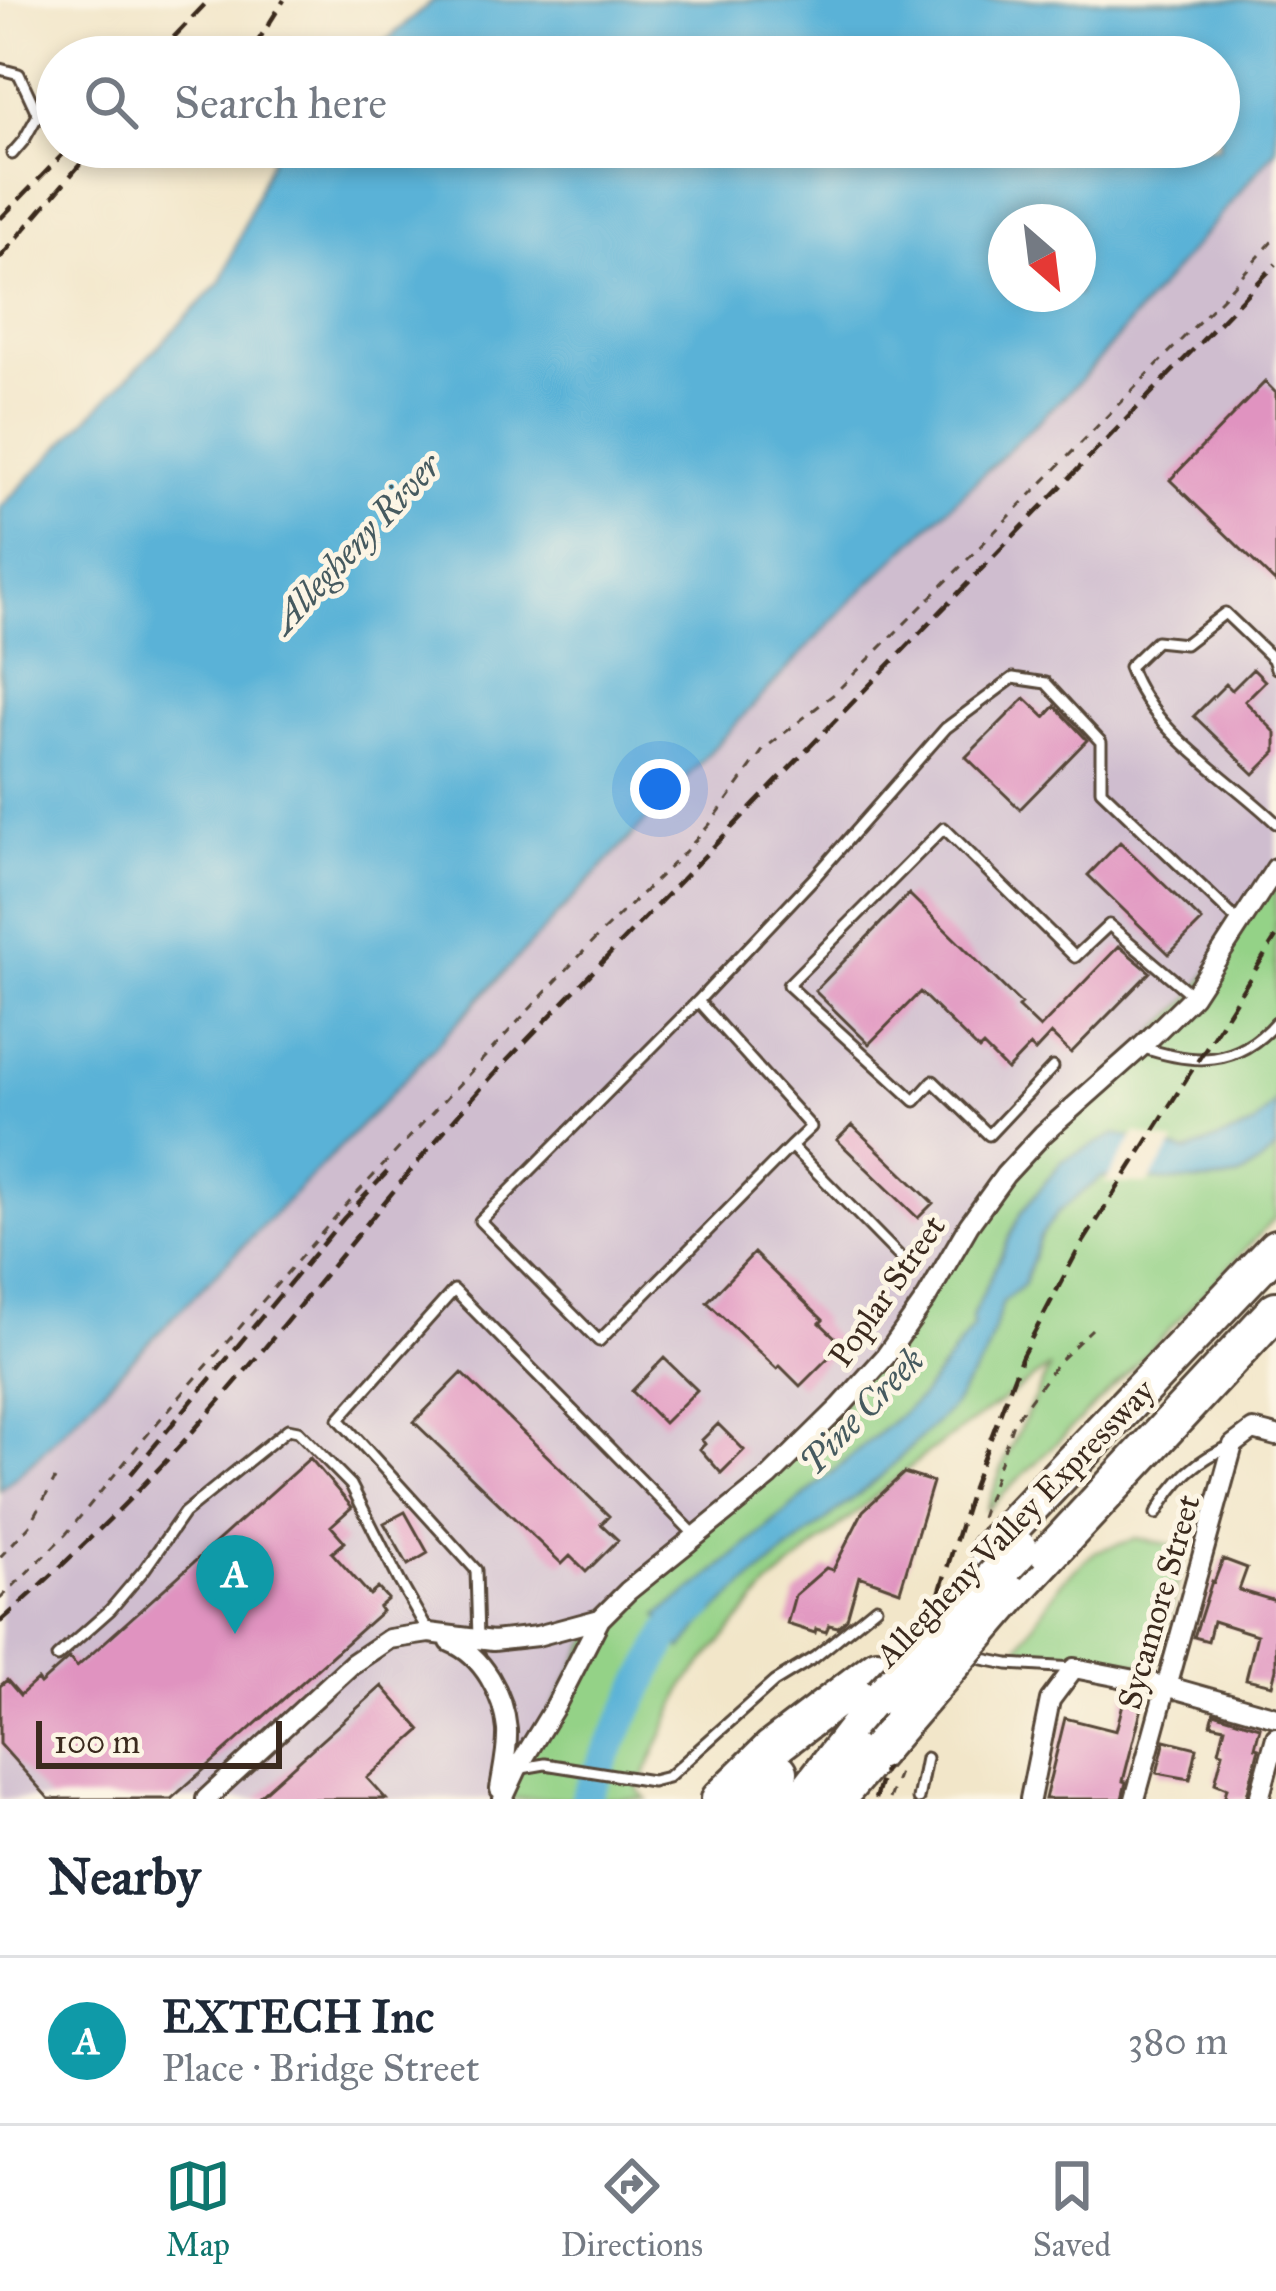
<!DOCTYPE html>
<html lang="en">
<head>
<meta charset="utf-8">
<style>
  body { margin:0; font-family:"IM FELL Great Primer",serif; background:#f2f2f3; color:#1f2937 }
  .compass { position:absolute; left:988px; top:204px; width:108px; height:108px; border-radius:50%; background:#fff; box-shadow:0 6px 18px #0003; rotate:152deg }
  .scale { position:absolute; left:36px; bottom:30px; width:246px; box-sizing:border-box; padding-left:12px; border:6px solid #3b2a1e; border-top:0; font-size:33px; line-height:42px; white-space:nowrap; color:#3b2a1e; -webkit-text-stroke:9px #fcf5e5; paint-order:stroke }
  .you { position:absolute; left:660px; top:789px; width:42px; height:42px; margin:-30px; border:9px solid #fff; border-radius:50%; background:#1a73e8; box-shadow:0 0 0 18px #1a73e833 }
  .badge { display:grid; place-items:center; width:78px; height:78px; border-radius:50%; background:#0f766e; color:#fff; font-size:39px; font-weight:700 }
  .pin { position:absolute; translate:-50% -99px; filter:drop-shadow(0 3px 6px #0008) }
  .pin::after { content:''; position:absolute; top:63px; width:42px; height:36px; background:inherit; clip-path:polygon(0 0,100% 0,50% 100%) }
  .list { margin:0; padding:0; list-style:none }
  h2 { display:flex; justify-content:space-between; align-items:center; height:156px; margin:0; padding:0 48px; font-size:51px }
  h2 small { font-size:39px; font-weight:400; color:#747a83 }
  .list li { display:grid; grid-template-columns:78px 1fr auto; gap:36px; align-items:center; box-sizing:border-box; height:168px; padding:0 48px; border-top:3px solid #e0e1e3 }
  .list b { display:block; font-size:45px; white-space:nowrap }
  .list p { margin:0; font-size:39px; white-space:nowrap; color:#747a83 }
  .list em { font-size:39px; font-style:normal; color:#747a83 }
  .icon { flex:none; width:66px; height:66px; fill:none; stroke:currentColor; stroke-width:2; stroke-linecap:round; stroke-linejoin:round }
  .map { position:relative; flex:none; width:1276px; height:1799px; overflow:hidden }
  .search { position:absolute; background:#fff; box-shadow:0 6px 18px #0003; left:36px; right:36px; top:36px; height:132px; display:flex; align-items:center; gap:30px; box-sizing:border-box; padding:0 42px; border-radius:66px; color:#747a83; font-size:45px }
  .sheet { height:324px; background:#fff }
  nav { display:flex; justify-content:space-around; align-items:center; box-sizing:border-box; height:168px; border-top:3px solid #e0e1e3; background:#fff; font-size:33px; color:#747a83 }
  nav a { display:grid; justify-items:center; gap:6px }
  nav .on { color:#0f766e }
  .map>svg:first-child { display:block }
  .industrial { fill:#cfbdcf }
  .green { fill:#94d287; stroke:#687e52; stroke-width:3 }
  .water { fill:#5ab2d7; stroke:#4a6e7a; stroke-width:3; fill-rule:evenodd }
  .pier { fill:#f2e6c9 }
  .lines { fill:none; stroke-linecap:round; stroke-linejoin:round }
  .river { stroke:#5ab2d7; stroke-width:30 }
  .building { fill:#e093c0 }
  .lane-casing { stroke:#564638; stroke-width:15 }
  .street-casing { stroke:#564638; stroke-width:24 }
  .highway-casing { stroke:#564638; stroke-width:42 }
  .path { stroke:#564638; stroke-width:3; stroke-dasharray:9 9; stroke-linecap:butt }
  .lane { stroke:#fff; stroke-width:9 }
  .street { stroke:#fff; stroke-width:18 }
  .highway { stroke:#fff; stroke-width:36 }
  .rail { stroke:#3b2a1e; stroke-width:4.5; stroke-dasharray:18 9; stroke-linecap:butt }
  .highway-bridge-casing { stroke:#564638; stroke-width:42; stroke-linecap:butt }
  .highway-bridge { stroke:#fff; stroke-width:36 }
  .labels { text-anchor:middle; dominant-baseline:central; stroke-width:10; stroke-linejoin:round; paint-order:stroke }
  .street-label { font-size:33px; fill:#3b2a1e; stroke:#fcf5e5 }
  .water-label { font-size:36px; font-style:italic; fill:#465a5f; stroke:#fcf5e5 }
</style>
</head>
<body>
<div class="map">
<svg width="1276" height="1799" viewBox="0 0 1276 1799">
  <rect width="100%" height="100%" fill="#fcf5e5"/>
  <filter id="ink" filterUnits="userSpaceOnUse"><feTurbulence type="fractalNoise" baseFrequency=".00833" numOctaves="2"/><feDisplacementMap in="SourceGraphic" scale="24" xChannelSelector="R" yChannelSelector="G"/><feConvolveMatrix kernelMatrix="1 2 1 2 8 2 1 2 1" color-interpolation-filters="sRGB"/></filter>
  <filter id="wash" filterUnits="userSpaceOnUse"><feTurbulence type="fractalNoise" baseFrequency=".004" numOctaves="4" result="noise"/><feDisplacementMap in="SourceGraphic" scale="48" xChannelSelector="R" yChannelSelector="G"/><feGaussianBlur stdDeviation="2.7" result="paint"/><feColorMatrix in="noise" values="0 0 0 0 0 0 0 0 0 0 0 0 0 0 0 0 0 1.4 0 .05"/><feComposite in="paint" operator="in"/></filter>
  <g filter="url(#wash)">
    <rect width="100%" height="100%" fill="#f2e6c9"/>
    <path class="industrial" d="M 1276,149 L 1276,891 L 533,1799 L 0,1799 L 0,1490 L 30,1464 L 372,1114 L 848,604 L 1083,378 Z"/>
    <path class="green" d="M 1276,868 L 1276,1217 L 1131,1370 L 986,1511 L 1007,1455 L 1050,1367 L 922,1457 L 770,1585 L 686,1683 L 638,1790 L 647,1799 L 503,1799 L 600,1619 L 840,1407 L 1005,1175 L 1193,996 Z
      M 1136,1539 L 1187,1547 L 1159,1658 L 1150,1665 L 1017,1650 L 1061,1582 L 1096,1551 Z"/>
    <path class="water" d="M 434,0 L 1276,0 L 1276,149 L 1083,378 L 848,604 L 372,1114 L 30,1464 L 0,1490 L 0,508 L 221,282 L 276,147 L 1219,147 L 1219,57 L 367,57 ZM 1006,222 L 1078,222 L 1078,294 L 1006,294 Z
      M 1276,1102 L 1276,1149 C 1264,1160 1252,1171 1237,1177 C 1210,1186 1134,1178 1102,1177 L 1059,1211 L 1040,1237 L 1024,1284 L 1003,1302 L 985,1357 L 951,1408 L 879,1478 L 745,1585 L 702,1624 L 682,1649 L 658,1615 L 704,1581 L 920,1398 L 973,1327 L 972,1317 L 1021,1213 L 1062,1161 L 1116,1134 L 1187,1152 L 1253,1126 Z"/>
    <path class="pier" d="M 1136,1133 L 1175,1143 L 1148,1184 L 1105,1183 Z"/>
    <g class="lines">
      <path class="river" d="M 585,1799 L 624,1718 L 670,1631 L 701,1606"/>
    </g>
    <g id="blocks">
      <path class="building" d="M 1265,382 L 1276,393 L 1276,583 L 1170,480 Z
        M 1253,669 L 1265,681 L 1245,701 L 1276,733 L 1276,752 L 1254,774 L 1194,716 L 1226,684 L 1232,690 Z
        M 1025,698 L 1045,717 L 1055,706 L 1087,740 L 1020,809 L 966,757 Z
        M 1120,842 L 1202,921 L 1169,954 L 1088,875 Z
        M 909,894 L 1021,1004 L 1018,1007 L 1040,1028 L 1119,946 L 1150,972 L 1071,1053 L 1051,1034 L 1035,1051 L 1030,1046 L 1007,1070 L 983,1046 L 979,1050 L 920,992 L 869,1044 L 815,991 Z
        M 852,1125 L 933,1203 L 918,1218 L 837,1140 Z
        M 754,1253 L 823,1320 L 820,1323 L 842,1344 L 800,1386 L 780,1366 L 777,1369 L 707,1302 Z
        M 664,1358 L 697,1390 L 664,1423 L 632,1391 Z
        M 462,1373 L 609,1516 L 601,1524 L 618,1540 L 586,1572 L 570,1556 L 562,1564 L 414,1422 Z
        M 718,1424 L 744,1450 L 721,1473 L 700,1449 L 705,1444 L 702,1440 Z
        M 310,1458 L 352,1507 L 331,1526 L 345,1542 L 332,1553 L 370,1595 L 378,1588 L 388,1599 L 379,1607 L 382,1611 L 171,1799 L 49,1799 L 0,1744 L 0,1686 L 7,1680 L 20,1695 L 37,1680 L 40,1684 L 69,1658 L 77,1667 Z
        M 904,1473 L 933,1482 L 900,1591 L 859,1576 L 847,1619 L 838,1627 L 829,1625 L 826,1632 L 816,1629 L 815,1633 L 787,1624 L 795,1595 L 826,1568 L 833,1570 L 863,1511 Z
        M 405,1512 L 428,1553 L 408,1565 L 384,1523 Z
        M 1223,1559 L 1247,1568 L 1239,1590 L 1276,1601 L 1276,1669 L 1272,1685 L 1246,1679 L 1257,1635 L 1213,1621 L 1208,1641 L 1194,1637 L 1212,1581 L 1214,1582 Z
        M 382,1686 L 421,1730 L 367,1778 L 386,1799 L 256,1799 Z
        M 1126,1692 L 1145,1696 L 1123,1781 L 1126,1782 L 1122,1799 L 1045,1799 L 1065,1718 L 1116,1731 Z
        M 1214,1713 L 1260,1727 L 1255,1747 L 1259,1748 L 1246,1799 L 1224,1799 L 1227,1788 L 1215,1783 L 1223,1752 L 1219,1751 L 1225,1727 L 1211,1724 Z
        M 1165,1740 L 1197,1748 L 1190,1779 L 1157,1773 Z"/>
    </g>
  </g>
  <g filter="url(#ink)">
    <use href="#blocks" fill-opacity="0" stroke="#564638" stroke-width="3"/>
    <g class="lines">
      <g class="lane-casing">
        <path id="lane" d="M 0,69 L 19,74 L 38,115 L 24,140 L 12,154
          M 1276,668 L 1273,659 L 1225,613 L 1185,644 L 1156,641 L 1129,667 C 1155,736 1224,773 1276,823
          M 698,1001 L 811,1127 L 791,1146
          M 1141,1047 C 1194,1065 1237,1067 1276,1022
          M 1053,1067 L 989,1135 L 933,1081 L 915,1101 L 788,985 L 944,828 L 1075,957 L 1109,925 L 1193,996
          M 903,1260 L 791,1146 L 599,1341 L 480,1221 L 698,1001 L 814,878 L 946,728 L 1013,678 L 1046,683 L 1101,742 L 1101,790 L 1240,923
          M 1156,1514 C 1175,1480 1197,1459 1233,1445
          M 478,1639 L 476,1570 L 339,1419 L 454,1290 L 697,1537
          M 57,1657 L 110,1610 L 144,1570 L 184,1513 L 288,1429 L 298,1431 L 351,1485 L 400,1582 L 429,1633
          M 973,1657 L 1008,1664 L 1074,1668
          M 522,1768 L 545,1764 L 652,1781 L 668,1777 L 774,1682 L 815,1657 L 876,1607
          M 918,1799 L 926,1758"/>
      </g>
      <g class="street-casing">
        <path id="street" d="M 450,1642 C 483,1655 504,1695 507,1730 C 508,1749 503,1770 500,1789
          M 206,1799 L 352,1664 L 389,1639 L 429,1633 L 493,1641 L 537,1636 L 600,1619
          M 503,1799 L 517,1769 L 556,1705 L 600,1619 L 628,1591 L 769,1477 L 840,1407 L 885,1357 L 926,1299 L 969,1225 L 1005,1175 L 1043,1134 L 1141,1047 L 1193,996 L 1276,868
          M 1030,1799 L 1050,1700 L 1074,1668 L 1166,1686 L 1276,1717
          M 1135,1799 L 1233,1445 L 1253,1430 L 1276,1436
          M 1259,1799 L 1276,1737"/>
      </g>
      <g class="highway-casing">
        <path id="highway" d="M 989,1550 L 1276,1248
          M 1012,1594 L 1276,1310
          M 720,1799 L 771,1749 L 877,1668
          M 763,1799 L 779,1772
          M 802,1799 L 882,1696
          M 836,1799 L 877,1751"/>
      </g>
      <path class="path" d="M 981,1518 L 1013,1423 L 1058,1362 L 1092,1329
        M 0,1557 L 30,1525 L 55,1479
        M 0,1599 L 66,1534 L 157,1423 L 345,1206 L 601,933 L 683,854 L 710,824 L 764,749 L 834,694 L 932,596 L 1223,297 L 1276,237
        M 889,1799 L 901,1767"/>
      <use href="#lane" class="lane"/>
      <use href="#street" class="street"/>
      <use href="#highway" class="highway"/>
      <path class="rail" d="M 253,49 L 284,0
        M 155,57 L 209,0
        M 0,219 L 70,147
        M 0,258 L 95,147
        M 131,1474 L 344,1218 L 391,1168
        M 0,1622 C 57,1571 113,1518 165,1462 C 280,1337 380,1201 493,1075 L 1276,264
        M 875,1799 L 973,1485 L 1022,1356 L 1077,1252 L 1276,937"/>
      <g class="highway-bridge-casing">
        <path id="highway-bridge" d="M 882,1696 L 1020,1550
          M 877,1751 L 1012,1594"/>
      </g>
      <use href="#highway-bridge" class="highway-bridge"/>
    </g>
  </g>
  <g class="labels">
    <g class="street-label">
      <text transform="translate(887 1291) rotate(-55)">Poplar Street</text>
      <text transform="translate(1015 1523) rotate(-46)">Allegheny Valley Expressway</text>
      <text transform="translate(1159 1602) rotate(-74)">Sycamore Street</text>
    </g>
    <g class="water-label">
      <text transform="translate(356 543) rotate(-47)">Allegheny River</text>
      <text transform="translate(862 1411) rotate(-46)">Pine Creek</text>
    </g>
  </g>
</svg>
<svg class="compass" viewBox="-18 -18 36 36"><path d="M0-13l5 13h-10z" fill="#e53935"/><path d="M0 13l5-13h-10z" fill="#747a83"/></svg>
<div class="scale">100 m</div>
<div class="you"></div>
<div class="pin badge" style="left:235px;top:1634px;background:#0f9aa8">A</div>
<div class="search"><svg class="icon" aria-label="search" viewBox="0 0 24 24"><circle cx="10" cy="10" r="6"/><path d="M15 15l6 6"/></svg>Search here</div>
</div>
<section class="sheet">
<h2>Nearby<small></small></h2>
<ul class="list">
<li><span class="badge" style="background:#0f9aa8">A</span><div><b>EXTECH Inc</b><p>Place · Bridge Street</p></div><em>380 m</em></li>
</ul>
</section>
<nav>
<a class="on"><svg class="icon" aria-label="map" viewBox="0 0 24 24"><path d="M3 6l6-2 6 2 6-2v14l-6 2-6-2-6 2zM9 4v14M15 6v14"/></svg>Map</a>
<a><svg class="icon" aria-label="directions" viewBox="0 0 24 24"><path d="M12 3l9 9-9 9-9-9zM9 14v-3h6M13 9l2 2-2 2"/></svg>Directions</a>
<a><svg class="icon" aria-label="saved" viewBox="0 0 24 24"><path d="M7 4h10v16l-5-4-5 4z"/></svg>Saved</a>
</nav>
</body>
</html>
